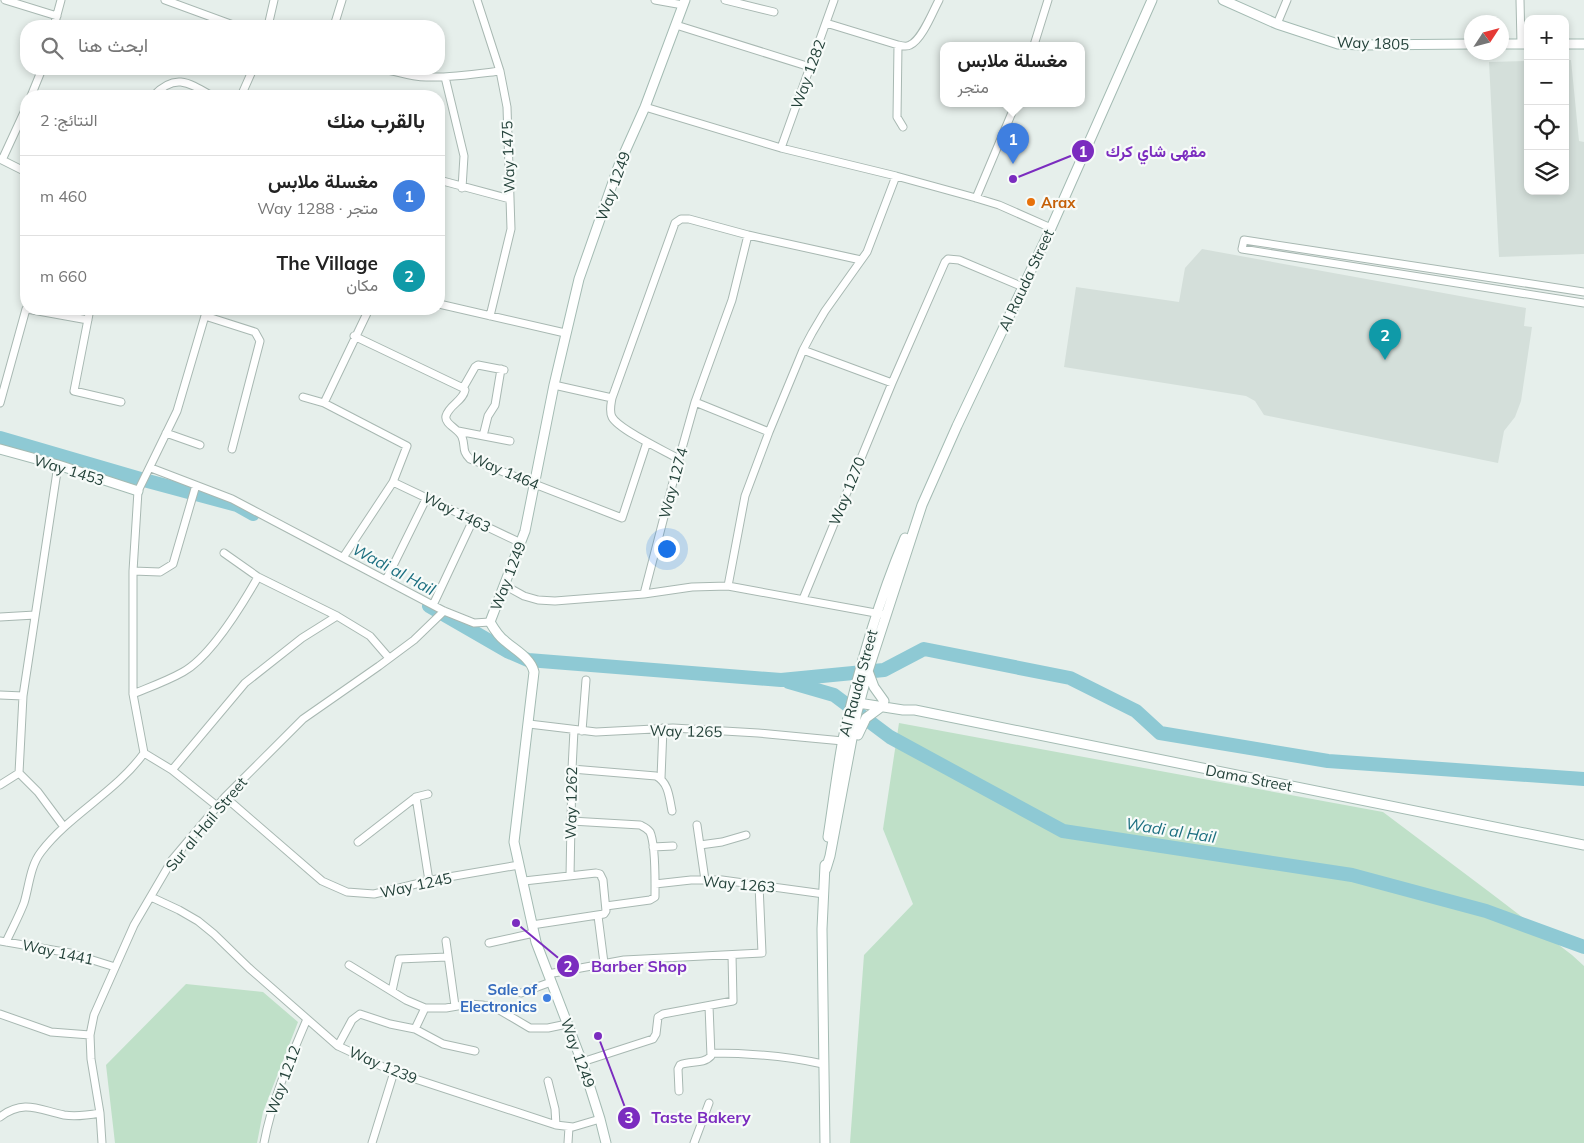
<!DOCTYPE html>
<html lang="ar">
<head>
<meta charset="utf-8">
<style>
  body { margin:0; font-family:Mulish,Vazirmatn,sans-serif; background:#f2f2f2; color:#222; direction:rtl }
  .controls { position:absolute; right:15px; top:15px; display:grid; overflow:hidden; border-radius:10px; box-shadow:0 2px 8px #0003 }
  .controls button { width:45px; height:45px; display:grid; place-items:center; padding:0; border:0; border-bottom:1px solid #e0e0e0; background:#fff; color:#222; font:25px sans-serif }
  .compass { position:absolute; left:1464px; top:15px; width:45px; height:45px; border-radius:50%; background:#fff; box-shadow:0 2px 8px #0003; rotate:54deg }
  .you { position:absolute; left:666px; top:548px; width:18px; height:18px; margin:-12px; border:4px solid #fff; border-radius:50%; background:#1a73e8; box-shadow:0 0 0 8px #1a73e833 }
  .badge { display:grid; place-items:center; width:32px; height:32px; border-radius:50%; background:#ea580c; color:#fff; font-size:16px; font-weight:700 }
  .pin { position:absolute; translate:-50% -41px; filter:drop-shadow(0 1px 2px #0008) }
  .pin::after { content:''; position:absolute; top:26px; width:18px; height:15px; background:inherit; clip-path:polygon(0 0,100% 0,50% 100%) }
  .popup { position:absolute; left:940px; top:42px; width:145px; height:65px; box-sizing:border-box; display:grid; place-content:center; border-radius:10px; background:#fff; filter:drop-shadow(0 1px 4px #0005); font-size:16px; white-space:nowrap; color:#767676 }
  .popup b { font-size:19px; color:#222 }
  .popup::after { content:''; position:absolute; left:50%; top:100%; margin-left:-10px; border:10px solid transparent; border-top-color:#fff }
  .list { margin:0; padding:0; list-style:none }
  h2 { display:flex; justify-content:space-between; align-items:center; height:65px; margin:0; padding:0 20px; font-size:21px }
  h2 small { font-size:16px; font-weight:400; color:#767676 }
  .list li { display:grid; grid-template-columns:32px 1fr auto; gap:15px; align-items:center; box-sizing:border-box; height:80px; padding:0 20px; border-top:1px solid #e0e0e0 }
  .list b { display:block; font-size:19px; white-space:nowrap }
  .list p { margin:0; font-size:16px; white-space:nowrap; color:#767676 }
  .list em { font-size:16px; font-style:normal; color:#767676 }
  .icon { flex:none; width:28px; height:28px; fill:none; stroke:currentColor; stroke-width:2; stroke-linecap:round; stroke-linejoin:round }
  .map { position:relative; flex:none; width:1584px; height:1143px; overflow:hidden; direction:ltr }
  .search { position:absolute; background:#fff; box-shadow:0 2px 8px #0003; left:20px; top:20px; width:425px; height:55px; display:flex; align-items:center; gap:12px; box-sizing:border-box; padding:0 18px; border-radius:20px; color:#767676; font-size:19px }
  .panel { position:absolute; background:#fff; box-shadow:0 2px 8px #0003; left:20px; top:90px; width:425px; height:225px; border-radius:20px; direction:rtl }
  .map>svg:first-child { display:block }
  .built { fill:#d4dfda }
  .green { fill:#bfe0c8 }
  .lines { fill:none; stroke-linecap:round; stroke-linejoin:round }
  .river { stroke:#8ec9d4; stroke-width:14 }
  .street-casing { stroke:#a8b8b2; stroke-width:9 }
  .secondary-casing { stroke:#a4bbb3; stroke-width:11 }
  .street { stroke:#fff; stroke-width:7 }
  .secondary { stroke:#fff; stroke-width:9 }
  .food-dot { fill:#e8710a; stroke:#f7fbf9; stroke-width:2 }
  .shop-dot { fill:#3f7fe0; stroke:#f7fbf9; stroke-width:2 }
  .labels { text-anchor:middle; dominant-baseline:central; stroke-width:4.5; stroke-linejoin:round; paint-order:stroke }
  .street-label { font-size:15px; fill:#24423a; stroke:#f7fbf9 }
  .food-label { font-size:15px; font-weight:bold; fill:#c56008; stroke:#f7fbf9; text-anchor:start }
  .shop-label { font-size:15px; font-weight:bold; fill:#366cbe; stroke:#f7fbf9; text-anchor:end }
  .water-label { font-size:16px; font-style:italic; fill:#1c6f80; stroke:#f7fbf9 }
  .leader { fill:none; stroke:#7b2cbf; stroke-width:2 }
  .callout-dot { fill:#7b2cbf; stroke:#f7fbf9; stroke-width:2 }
  .mark-label { font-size:15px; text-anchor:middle; font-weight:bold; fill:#fff }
  .callout-label { font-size:16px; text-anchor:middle; font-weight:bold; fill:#7b2cbf; stroke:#f7fbf9; stroke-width:4.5; stroke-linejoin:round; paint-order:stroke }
</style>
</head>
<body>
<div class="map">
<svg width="1584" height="1143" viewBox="0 0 1584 1143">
  <rect width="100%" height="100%" fill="#e6efeb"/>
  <path class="built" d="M 1565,60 L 1571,60 L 1579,141 L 1584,142 L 1584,254 L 1499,257 L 1489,62 L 1528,61 L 1528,191 L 1565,191 Z
    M 1202,249 L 1526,308 L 1524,326 L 1532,327 L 1521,401 L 1515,417 L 1504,431 L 1498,463 L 1264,415 L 1255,401 L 1246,396 L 1064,367 L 1076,287 L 1179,302 L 1185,268 Z"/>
  <path class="green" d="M 899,723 L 1383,812 L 1492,894 L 1572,955 L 1584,966 L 1584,1143 L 850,1143 L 864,955 L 913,904 L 883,829 Z
    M 186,984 L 263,992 L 298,1022 L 263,1112 L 257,1143 L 115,1143 L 106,1065 Z"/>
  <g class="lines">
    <path class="river" d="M 0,438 L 144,480 L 237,505 L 253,514
      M 429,606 L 507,651 L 528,660 L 781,680 L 884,670 L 924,649 L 1070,678 L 1136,711 L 1160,733 L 1328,761 L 1584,779
      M 789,682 L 834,695 L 890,737 L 1063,831 L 1352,875 L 1486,911 L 1584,947"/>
    <g class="street-casing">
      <path id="street" d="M 5,0 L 57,16
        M 165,0 L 236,26
        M 477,0 L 500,71 L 507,107 L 511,229 L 490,316
        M 655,0 L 683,5
        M 725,0 L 774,12
        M 1520,0 L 1521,44
        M 826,23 L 898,45 C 902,46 907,47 910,45 C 922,40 933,11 939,0
        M 1277,24 L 1287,0
        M 676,25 L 810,67
        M 54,26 L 61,0
        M 268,26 L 274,0
        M 334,26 L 342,0
        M 898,45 L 897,117 L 903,127
        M 1034,45 L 1048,0
        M 384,69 C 398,72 412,77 426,77 C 451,78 476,74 500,71
        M 445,77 L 464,156 L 462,188
        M 31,96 L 42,69
        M 153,96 C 175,73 188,82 212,96
        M 241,96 L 253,69
        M 645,107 L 781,148 L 896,176 L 976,198 L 999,205 L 1051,228
        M 781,148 L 834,0
        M 0,159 L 26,172
        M 2,160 L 26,108
        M 439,180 L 510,199
        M 976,198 L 1016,103
        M 1584,292 L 1244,240 L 1242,249 L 1584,303
        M 439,304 L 565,333
        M 27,309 L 88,320
        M 90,309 L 74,391 L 121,402
        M 205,316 L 255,332 L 260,341 L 232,449
        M 354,336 L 463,388
        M 803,350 L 892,383
        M 554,385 L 612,398
        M 463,388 L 465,390 C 463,401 449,405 446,416 C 444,424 459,429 462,437 C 466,447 461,450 470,459 L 622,518 L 647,442
        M 463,388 L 475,367 L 478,365 L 504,370
        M 303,397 L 324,403 L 407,446 L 393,482 L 344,556
        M 695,402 L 769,432
        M 0,403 L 26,309
        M 324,403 L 369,309
        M 458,431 L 510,441
        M 166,433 L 200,445
        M 483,436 L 488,416 L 495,405 L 501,369
        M 679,459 C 665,451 619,430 612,417 C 609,411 611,404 612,398 L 675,223 L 681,219 L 689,219 L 748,235 L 861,260
        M 151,468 L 232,499 L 444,611 L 474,623 L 490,622
        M 393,482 L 521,543
        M 224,553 L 258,577 L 337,616 L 370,636 L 389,658
        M 133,571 L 160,572 L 173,564 L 196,485
        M 386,580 L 427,497
        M 504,585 L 524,596 L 538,600 L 555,601 L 644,594 L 692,587 L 728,586 L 881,614
        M 728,586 L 745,496 L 769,432 L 803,350 L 812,333 L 825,311 L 867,252 L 896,176
        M 644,594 L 679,459 L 695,402 L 732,300 L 748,235
        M 803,599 L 892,383 L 945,262 L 948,259 L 959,260 L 1023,287
        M 433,605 L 473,520
        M 0,617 L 35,615
        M 133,694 C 150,687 167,681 183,672 C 210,657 242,605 258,577
        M 0,695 L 23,696
        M 529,724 L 596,732 L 673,728 L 758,733 L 843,741
        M 582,731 L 586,680
        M 144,753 L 172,770 L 217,806
        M 572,769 L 656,776 C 669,783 669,797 672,811
        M 172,770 L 245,683 L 302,638 L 337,616
        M 19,773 L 38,792 L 64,827
        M 661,778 L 663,728
        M 0,785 L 19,773 L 23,696 L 58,465
        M 225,797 L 322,881 L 347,892 L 374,894 L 437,879 L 519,865
        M 416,797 L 429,881
        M 571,821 L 640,825 C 644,827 647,828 650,832 C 656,845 655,882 655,897 L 650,900 L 606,906
        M 697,825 L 705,880
        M 358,842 L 416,797 L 428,794
        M 700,845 L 722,842 L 746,835
        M 653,847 L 673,846
        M 570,876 L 572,769 L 574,730
        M 524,881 L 596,873 L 600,874 L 603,880 L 606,911 L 604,914 L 532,925
        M 655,884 L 691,880 L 722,880 L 824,894
        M 151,897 L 179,910 L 198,921 L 214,934 L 249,968 L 338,1046 L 394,1072 L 556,1125 L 573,1127 L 600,1119
        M 598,916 L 604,963
        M 0,941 L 70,953 L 115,967
        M 446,941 L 455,1006
        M 6,942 C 12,929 19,916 24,903 C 29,887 30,866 41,852 C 70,814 116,792 144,753 L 133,694 L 133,571 L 138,491 L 177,411 L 207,309
        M 489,943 L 534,933
        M 349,965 L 406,1000 L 425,1008 L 446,1008 L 469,1004 L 482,1005 L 496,1008 L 530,1028 L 548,1028 L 567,1024
        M 548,974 L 624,960 L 762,953 L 759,885
        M 392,991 L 399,959 L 447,957
        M 521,993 L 551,982
        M 0,1014 L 51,1032 L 90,1035
        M 415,1029 L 443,1044 L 475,1051
        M 338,1046 L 352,1020 L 360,1014 L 390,1024 L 415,1029 L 425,1008
        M 711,1053 C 749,1053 786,1056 823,1064
        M 582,1062 L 653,1039 L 656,1034 L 658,1017 L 663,1014 L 733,1001 L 732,955
        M 548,1081 L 555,1109 L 556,1125
        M 679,1091 L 678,1069 L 680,1065 C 690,1060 703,1065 711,1056 L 709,1006
        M 0,1117 C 24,1099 39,1110 64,1115 C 76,1117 89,1115 100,1113
        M 102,1143 L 100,1113 L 91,1059 L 90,1035 L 94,1015 L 134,925 L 172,860 L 225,797 L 303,719 L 379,666 L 414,640 L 444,611
        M 264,1143 C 272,1100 290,1059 307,1019
        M 372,1143 L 394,1072
        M 568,1143 L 569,1127
        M 694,1143 L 709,1103"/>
    </g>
    <g class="secondary-casing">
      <path id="secondary" d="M 1223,0 L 1277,24 L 1338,44 L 1362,45 L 1472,44
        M 1502,44 L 1528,44
        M 1565,44 L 1584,44
        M 0,449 L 58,465 L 138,491
        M 868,671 L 874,687 L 884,701
        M 852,702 L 903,710 L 915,710 L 1584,845
        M 858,735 L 866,718 L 881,707
        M 828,837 C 833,805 837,771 843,739 C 858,671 878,602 905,538
        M 826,869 L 830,856 L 857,712 L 868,671 L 922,505 L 957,426 L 1051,228 L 1152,0
        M 606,1143 L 600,1119 L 582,1062 L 536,942 L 514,842 L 534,672 C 531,658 515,650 505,641 C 498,636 494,629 490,622 L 525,531 L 554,385 L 579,279 L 619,165 L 645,107 L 685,0
        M 825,1143 L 822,929 L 825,865"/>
    </g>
    <use href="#street" class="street"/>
    <use href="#secondary" class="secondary"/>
  </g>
  <circle class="food-dot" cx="1031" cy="202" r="5"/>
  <circle class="shop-dot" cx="547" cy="998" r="5"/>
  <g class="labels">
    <g class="street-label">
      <text transform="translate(1373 43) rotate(2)">Way 1805</text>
      <text transform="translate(808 74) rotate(-70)">Way 1282</text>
      <text transform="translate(508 157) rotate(-92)">Way 1475</text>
      <text transform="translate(613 186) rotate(-70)">Way 1249</text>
      <text transform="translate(1026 280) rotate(-65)">Al Rauda Street</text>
      <text transform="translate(69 470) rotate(17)">Way 1453</text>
      <text transform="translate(505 471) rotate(23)">Way 1464</text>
      <text transform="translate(673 483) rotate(-75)">Way 1274</text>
      <text transform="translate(847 491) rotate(-68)">Way 1270</text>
      <text transform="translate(457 512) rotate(26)">Way 1463</text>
      <text transform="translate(508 576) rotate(-69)">Way 1249</text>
      <text transform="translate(858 683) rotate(-75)">Al Rauda Street</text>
      <text transform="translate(686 731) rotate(1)">Way 1265</text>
      <text transform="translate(1249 778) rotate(11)">Dama Street</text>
      <text transform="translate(571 803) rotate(-89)">Way 1262</text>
      <text transform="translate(206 824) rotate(-50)">Sur al Hail Street</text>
      <text transform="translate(739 884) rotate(5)">Way 1263</text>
      <text transform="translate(416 885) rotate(-12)">Way 1245</text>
      <text transform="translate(58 952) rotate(12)">Way 1441</text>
      <text transform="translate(578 1053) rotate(70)">Way 1249</text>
      <text transform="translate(383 1065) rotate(23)">Way 1239</text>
      <text transform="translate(283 1080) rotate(-70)">Way 1212</text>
    </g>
    <g class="food-label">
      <text x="1041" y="202">Arax</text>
    </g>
    <g class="shop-label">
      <text x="537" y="989">Sale of<tspan x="537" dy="17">Electronics</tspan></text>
    </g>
    <g class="water-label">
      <text transform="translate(394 569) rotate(28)">Wadi al Hail</text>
      <text transform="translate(1171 830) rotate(9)">Wadi al Hail</text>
    </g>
  </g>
  <path class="leader" d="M1013 179L1083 151M516 923L568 966M598 1036L629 1118"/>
  <g class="callout-dot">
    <circle cx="1013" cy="179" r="5"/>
    <circle cx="516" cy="923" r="5"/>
    <circle cx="598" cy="1036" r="5"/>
    <circle cx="1083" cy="151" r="12"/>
    <circle cx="568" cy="966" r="12"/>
    <circle cx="629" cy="1118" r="12"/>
  </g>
  <g class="mark-label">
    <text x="1083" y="157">1</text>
    <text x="568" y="972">2</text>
    <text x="629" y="1123">3</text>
  </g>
  <g class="callout-label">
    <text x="1156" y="157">مقهى شاي كرك</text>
    <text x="639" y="972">Barber Shop</text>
    <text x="701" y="1123">Taste Bakery</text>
  </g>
</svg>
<div class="controls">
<button>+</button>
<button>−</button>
<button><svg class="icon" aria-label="locate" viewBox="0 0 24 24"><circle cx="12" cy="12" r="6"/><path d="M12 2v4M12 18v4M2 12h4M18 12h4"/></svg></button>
<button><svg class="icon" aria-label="layers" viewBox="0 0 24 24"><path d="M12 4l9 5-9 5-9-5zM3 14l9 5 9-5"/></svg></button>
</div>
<svg class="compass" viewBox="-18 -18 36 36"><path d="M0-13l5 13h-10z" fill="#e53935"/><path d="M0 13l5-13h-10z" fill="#767676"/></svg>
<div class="you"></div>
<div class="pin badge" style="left:1013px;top:164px;background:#3f7fe0">1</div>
<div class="popup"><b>مغسلة ملابس</b>متجر</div>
<div class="pin badge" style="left:1385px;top:360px;background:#0f9aa8">2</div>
<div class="search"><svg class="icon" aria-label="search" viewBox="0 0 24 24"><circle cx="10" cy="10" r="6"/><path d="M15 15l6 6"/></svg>ابحث هنا</div>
<section class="panel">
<h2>بالقرب منك<small>النتائج: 2</small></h2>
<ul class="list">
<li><span class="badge" style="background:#3f7fe0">1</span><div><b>مغسلة ملابس</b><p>متجر · Way 1288</p></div><em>460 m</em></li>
<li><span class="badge" style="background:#0f9aa8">2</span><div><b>The Village</b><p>مكان</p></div><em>660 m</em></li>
</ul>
</section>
</div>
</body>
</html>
